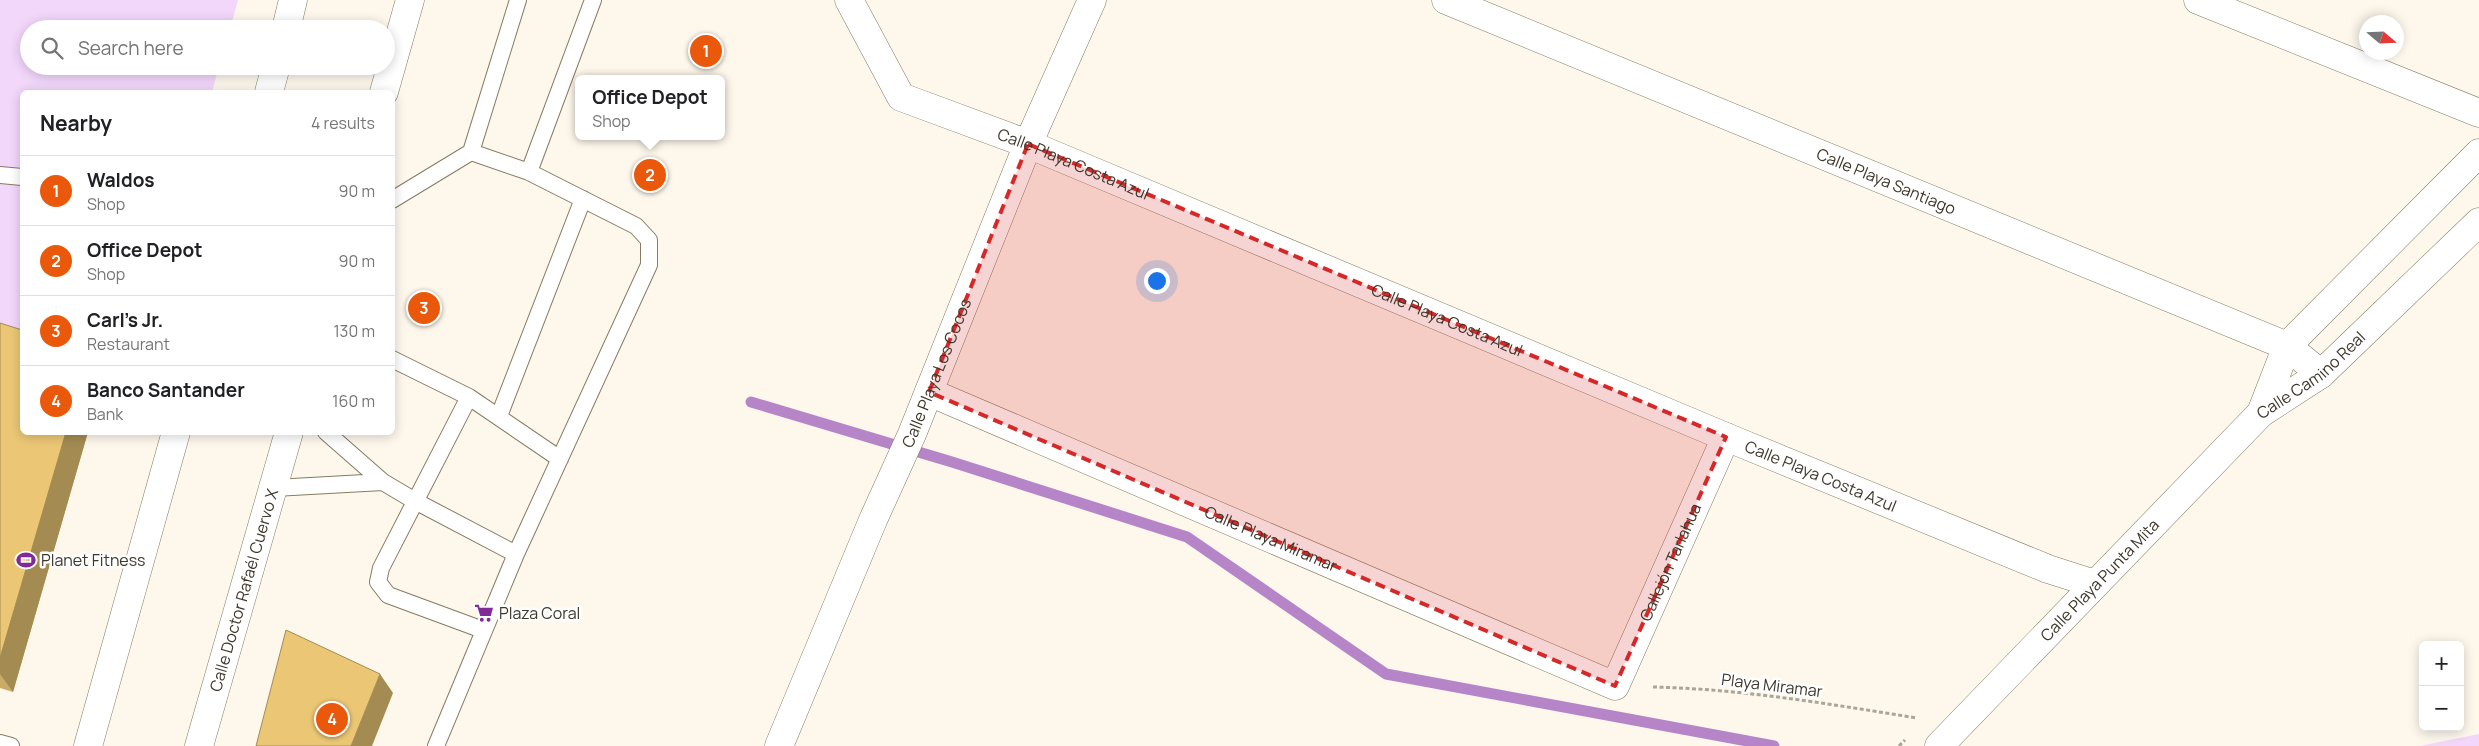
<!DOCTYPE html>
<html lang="en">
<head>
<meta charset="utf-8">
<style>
  body { margin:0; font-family:Manrope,sans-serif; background:#f6f6f6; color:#202124 }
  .controls { position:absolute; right:15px; bottom:15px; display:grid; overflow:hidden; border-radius:8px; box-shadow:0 2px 12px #0003 }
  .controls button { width:45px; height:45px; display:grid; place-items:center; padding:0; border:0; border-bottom:1px solid #e0e0e0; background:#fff; color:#202124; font:25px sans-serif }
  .compass { position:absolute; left:2359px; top:15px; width:45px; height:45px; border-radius:50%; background:#fff; box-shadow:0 2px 12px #0003; rotate:109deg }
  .you { position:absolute; left:1156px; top:280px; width:18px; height:18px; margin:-12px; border:4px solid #fff; border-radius:50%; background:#1a73e8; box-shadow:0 0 0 8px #1a73e833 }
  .badge { display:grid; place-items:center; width:32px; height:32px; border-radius:50%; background:#ea580c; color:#fff; font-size:16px; font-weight:700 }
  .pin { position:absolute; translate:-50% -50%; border:2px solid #fff; box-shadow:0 1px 5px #0006 }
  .popup { position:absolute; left:575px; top:75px; width:150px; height:65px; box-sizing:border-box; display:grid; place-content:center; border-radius:8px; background:#fff; filter:drop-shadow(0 1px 4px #0005); font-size:16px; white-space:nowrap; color:#757577 }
  .popup b { font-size:19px; color:#202124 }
  .popup::after { content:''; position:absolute; left:50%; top:100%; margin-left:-10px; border:10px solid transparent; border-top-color:#fff }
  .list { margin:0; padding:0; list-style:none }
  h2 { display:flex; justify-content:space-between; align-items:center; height:65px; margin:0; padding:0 20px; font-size:21px }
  h2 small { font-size:16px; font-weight:400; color:#757577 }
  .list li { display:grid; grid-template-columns:32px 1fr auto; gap:15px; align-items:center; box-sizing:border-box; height:70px; padding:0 20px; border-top:1px solid #e0e0e0 }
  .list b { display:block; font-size:19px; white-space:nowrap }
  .list p { margin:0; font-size:16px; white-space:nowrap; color:#757577 }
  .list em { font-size:16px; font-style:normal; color:#757577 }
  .icon { flex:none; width:28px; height:28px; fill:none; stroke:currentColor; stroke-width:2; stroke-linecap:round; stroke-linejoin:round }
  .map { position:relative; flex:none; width:2479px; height:746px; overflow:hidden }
  .search { position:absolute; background:#fff; box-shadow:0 2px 12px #0003; left:20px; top:20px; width:375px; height:55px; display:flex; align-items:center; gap:12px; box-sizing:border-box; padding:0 18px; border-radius:28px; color:#757577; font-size:19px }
  .panel { position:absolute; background:#fff; box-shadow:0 2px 12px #0003; left:20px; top:90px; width:375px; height:345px; border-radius:8px }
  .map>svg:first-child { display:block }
  .green { fill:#f2d7fb }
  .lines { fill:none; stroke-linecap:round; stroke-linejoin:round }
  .stream { stroke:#b685c7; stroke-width:11 }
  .lane-casing { stroke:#877b61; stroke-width:18 }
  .street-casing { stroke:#877b61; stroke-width:29 }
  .secondary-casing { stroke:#877b61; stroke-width:29 }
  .primary-casing { stroke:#877b61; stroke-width:29 }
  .path { stroke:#aaa499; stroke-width:3; stroke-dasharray:4 2.5; stroke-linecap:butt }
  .lane { stroke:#fff; stroke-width:16 }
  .street { stroke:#fff; stroke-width:28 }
  .secondary { stroke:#fff; stroke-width:28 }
  .primary { stroke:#fff; stroke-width:28 }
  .wall { fill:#caab65 }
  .shaded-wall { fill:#a48b52 }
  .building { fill:#ebc775; stroke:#a48b52 }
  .marked { fill:#d62828; fill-opacity:0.2; stroke:#d62828; stroke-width:4; stroke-dasharray:10 6; stroke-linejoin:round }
  .labels { text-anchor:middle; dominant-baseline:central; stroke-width:5; stroke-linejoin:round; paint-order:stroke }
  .street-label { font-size:16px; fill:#3d372c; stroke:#fff }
  .poi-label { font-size:16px; fill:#3d372c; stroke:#fff; text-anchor:start }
</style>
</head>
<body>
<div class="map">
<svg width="2479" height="746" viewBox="0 0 2479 746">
  <rect width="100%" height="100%" fill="#fdf7ec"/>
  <path class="green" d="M 0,0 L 238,0 L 230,29 L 29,29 L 29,66 L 219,66 L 212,92 L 22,92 L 22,348 L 0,341 Z
    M 2479,734 L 2479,746 L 2420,746 Z"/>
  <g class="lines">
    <path class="stream" d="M 751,402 L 952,462 L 1187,537 L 1386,674 L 1774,746"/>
    <g class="lane-casing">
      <path id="lane" d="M 529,172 L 593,0
        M 0,175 L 22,177
        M 392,200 L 471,152 L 518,0
        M 392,359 L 469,397 L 560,459
        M 469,397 L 381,568 L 378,582 L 388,595 L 483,630
        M 499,416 L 583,199
        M 326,432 L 383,482 L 415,501 L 516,554
        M 274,488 L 383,482
        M 0,743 L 11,746
        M 436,746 L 516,554 L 649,265 L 649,240 L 636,226 L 529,172 L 471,152"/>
    </g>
    <g class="street-casing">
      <g id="street">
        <path id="s1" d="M 849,0 L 901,97 L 1028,144 L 1726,437 L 2048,569 L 2095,584"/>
        <path id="s2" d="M 1446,0 L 2287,346 L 2321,374"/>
        <path d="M 2198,0 L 2479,113"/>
        <path id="s3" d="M 929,392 L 1615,686 L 1726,437"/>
        <path id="s4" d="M 779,746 L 873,520 L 912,434 L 1028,144 L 1092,0"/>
      </g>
    </g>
    <g class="secondary-casing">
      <g id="secondary">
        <path d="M 2261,413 L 2287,346 L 2479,153"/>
        <path id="s5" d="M 1939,746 L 2261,413 L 2321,374 L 2479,222"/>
      </g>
    </g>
    <g class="primary-casing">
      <g id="primary">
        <path d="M 286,29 L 293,0"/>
        <path d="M 269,92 L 276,66"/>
        <path d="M 384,92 L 410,0"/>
        <path d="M 88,746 L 176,432"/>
        <path id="s6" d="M 199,746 L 289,432"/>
      </g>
    </g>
    <path class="path" d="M 1653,687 C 1742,689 1829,704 1917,718
      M 1899,746 L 1905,740"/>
    <use href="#lane" class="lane"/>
    <use href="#street" class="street"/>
    <use href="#secondary" class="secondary"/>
    <use href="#primary" class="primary"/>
  </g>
  <path class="wall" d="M 0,323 L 22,432 L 88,432 L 13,692 L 0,688 Z"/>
  <path class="shaded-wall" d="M 66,432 L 88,432 L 13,692 L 0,674 L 0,658 Z
    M 380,674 L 393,693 L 372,746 L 351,746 Z"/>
  <path class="building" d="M 0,323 L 22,330 L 22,432 L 66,432 L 0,658 Z
    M 286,630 L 380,674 L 351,746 L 256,746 Z"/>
  <path class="marked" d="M 1028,144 L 1726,437 L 1615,686 L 929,392 Z"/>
  <defs>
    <g id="stadium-bare" transform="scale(1.5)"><path d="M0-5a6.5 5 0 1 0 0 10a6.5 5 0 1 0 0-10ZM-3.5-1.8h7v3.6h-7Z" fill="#802a99" stroke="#fff" stroke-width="2.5" paint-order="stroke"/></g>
    <g id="supermarket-bare" transform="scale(1.5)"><path d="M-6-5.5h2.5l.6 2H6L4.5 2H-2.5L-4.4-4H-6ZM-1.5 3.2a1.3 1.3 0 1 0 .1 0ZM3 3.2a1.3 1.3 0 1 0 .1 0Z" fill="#802a99" stroke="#fff" stroke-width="2.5" paint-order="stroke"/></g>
  </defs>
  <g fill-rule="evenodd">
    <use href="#stadium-bare" x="26" y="560"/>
    <use href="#supermarket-bare" x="484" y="613"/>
  </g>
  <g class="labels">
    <g class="street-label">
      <text stroke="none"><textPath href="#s1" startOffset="295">Calle Playa Costa Azul</textPath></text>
      <text stroke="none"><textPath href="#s2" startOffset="476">Calle Playa Santiago</textPath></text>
      <text stroke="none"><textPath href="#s1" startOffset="700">Calle Playa Costa Azul</textPath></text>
      <text stroke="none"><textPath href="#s5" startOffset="526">Calle Camino Real</textPath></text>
      <text stroke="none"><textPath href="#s4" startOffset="405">Calle Playa Los Cocos</textPath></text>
      <text stroke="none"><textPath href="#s1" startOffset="1105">Calle Playa Costa Azul</textPath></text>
      <text stroke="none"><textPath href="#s3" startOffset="372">Calle Playa Miramar</textPath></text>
      <text stroke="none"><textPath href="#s3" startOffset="882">Callejón Tarlahua</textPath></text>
      <text stroke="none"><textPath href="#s5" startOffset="231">Calle Playa Punta Mita</textPath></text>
      <text stroke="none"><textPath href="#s6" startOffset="162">Calle Doctor Rafaél Cuervo X</textPath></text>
      <text transform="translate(1772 685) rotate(7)">Playa Miramar</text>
    </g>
    <g class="poi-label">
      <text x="41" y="560">Planet Fitness</text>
      <text x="499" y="613">Plaza Coral</text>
    </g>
  </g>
</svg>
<div class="controls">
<button>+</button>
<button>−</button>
</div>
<svg class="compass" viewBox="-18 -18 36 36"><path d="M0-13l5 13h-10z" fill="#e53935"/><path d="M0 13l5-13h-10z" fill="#757577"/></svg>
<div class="you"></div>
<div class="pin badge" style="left:706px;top:51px">1</div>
<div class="pin badge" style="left:650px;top:175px">2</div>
<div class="popup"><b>Office Depot</b>Shop</div>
<div class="pin badge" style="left:424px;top:308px">3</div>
<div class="pin badge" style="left:332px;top:719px">4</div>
<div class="search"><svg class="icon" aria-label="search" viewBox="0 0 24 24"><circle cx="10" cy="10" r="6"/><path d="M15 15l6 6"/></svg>Search here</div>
<section class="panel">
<h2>Nearby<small>4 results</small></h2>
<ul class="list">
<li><span class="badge">1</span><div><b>Waldos</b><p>Shop</p></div><em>90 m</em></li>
<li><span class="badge">2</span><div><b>Office Depot</b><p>Shop</p></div><em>90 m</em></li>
<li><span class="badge">3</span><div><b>Carl's Jr.</b><p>Restaurant</p></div><em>130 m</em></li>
<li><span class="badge">4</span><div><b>Banco Santander</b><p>Bank</p></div><em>160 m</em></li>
</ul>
</section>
</div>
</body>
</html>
